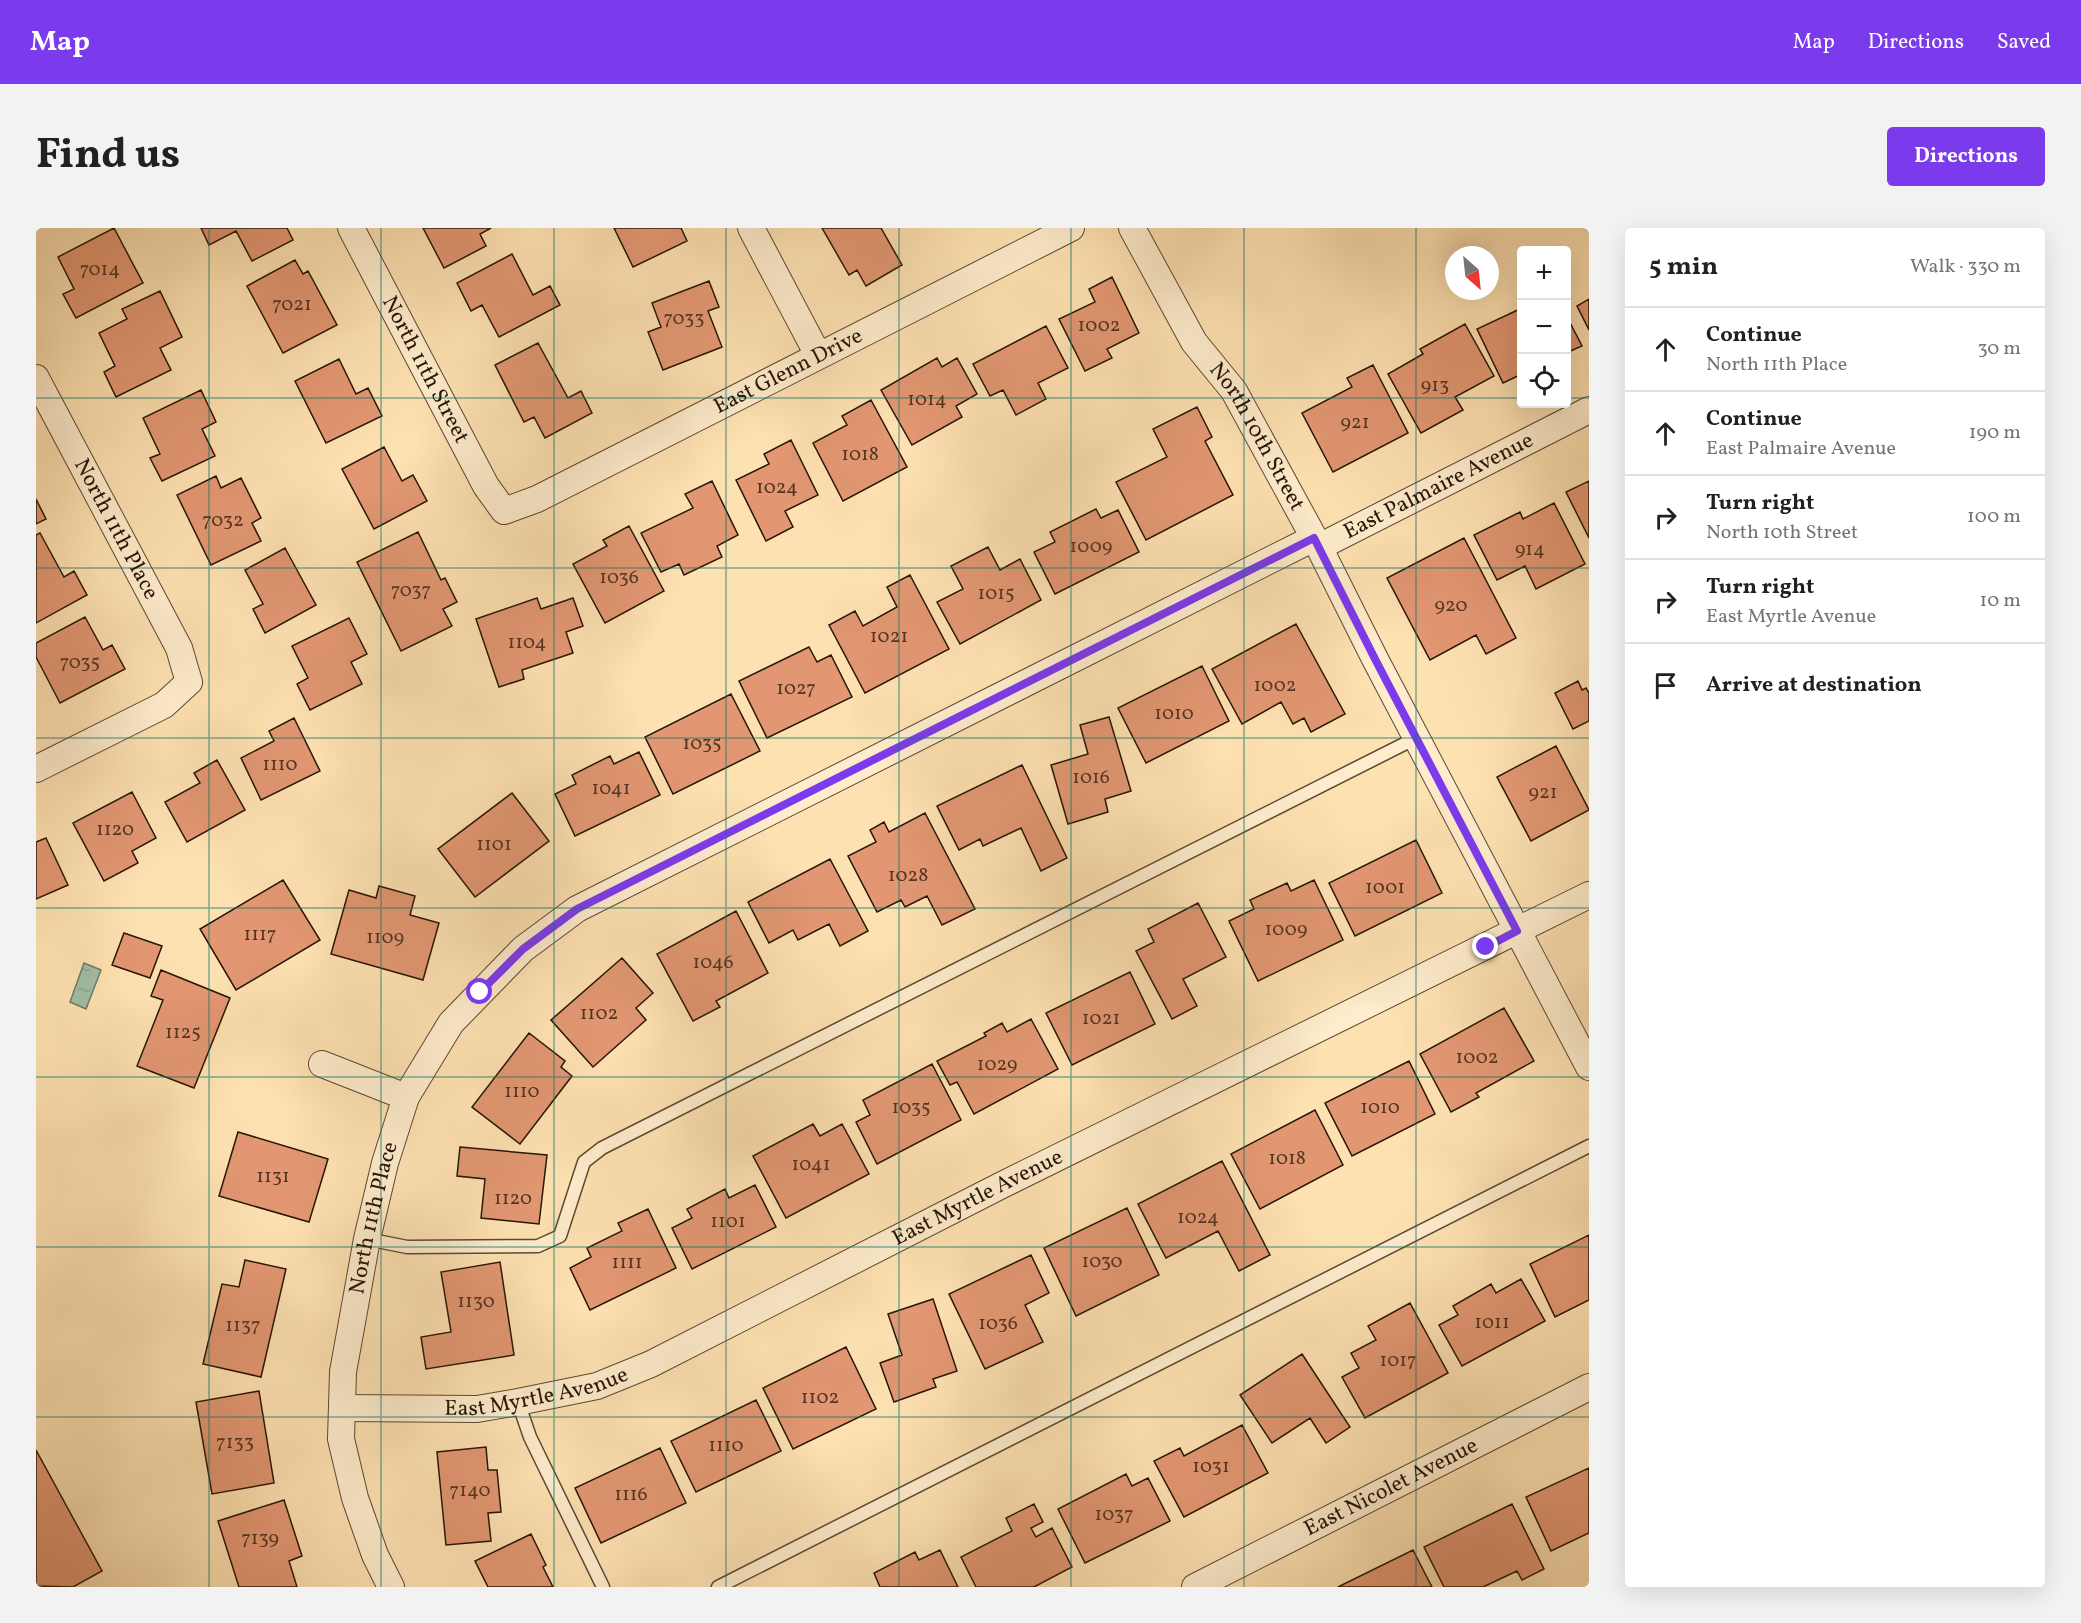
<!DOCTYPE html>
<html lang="en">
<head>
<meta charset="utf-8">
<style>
  body { margin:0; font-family:Vollkorn,serif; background:#f2f2f2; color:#202124 }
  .controls { position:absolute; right:18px; top:18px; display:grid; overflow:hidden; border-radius:6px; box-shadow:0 6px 24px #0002 }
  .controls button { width:54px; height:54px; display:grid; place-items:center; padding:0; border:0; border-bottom:2px solid #e0e0e0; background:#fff; color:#202124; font:30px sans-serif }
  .compass { position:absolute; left:1409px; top:18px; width:54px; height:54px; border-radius:50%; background:#fff; box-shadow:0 6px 24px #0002; rotate:153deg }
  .stop { position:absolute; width:18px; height:18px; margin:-14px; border:4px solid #7c3aed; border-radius:50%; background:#fff }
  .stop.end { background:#7c3aed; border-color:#fff; box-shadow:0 2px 6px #0008 }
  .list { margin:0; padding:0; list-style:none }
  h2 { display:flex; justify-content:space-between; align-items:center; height:78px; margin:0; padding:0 24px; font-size:26px }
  h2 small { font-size:20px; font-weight:400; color:#757577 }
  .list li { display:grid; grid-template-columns:39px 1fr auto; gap:18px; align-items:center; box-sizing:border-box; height:84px; padding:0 24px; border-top:2px solid #e0e0e0 }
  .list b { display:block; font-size:22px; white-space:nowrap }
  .list p { margin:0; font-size:20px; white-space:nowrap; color:#757577 }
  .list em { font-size:20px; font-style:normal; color:#757577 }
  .icon { flex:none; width:33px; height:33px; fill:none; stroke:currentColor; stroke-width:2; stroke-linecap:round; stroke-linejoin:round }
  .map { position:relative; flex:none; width:1553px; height:1359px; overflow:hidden; border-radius:6px }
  header { display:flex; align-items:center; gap:36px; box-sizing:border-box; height:84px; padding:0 30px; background:#7c3aed; color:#fff }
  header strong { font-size:28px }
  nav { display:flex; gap:33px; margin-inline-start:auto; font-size:21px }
  .intro { display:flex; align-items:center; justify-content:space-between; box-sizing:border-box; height:144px; padding:0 36px }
  h1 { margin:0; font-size:42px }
  .button { padding:15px 27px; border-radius:6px; background:#7c3aed; color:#fff; font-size:21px; font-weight:700 }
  main { display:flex; gap:36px; padding:0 36px }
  aside { flex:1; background:#fff; border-radius:6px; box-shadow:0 6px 24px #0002 }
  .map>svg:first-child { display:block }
  .water { fill:url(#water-ripples); stroke:#707a67; stroke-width:1.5 }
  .building { fill:#e29772; stroke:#261508; stroke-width:1.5 }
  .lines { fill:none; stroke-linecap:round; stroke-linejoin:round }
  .lane-casing { stroke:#5c4832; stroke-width:15 }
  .street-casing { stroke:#5c4832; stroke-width:28 }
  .lane { stroke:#feeccc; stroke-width:12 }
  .street { stroke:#feeccc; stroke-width:26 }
  .route { stroke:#7c3aed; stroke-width:8 }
  .grid { fill:none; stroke:#0f766e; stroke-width:1.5; stroke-opacity:0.55 }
  .labels { text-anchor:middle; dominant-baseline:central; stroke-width:5; stroke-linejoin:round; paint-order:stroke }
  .number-label { font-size:20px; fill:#553622 }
  .street-label { font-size:22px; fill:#261508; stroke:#feeccc }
</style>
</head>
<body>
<header>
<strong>Map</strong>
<nav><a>Map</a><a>Directions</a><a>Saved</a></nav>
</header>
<div class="intro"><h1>Find us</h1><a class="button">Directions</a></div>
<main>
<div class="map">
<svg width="1553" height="1359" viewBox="0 0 1553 1359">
  <defs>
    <pattern id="water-ripples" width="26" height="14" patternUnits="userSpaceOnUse" patternTransform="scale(1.5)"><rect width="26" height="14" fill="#a1bea6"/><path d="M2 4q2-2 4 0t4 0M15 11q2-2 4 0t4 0" fill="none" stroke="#8aa28d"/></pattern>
  </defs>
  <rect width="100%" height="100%" fill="#fee1b1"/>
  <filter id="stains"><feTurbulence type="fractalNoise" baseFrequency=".00333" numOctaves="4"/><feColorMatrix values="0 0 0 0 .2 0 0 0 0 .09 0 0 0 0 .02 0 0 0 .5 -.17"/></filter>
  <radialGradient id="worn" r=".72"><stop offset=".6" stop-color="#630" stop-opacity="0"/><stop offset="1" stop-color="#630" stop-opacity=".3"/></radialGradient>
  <path class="water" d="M 48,735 L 65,742 L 50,781 L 34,774 Z"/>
  <path class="building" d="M 78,0 L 107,55 L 40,90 L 27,66 L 38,61 L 22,29 Z
    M 165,0 L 251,0 L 257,12 L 216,33 L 200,3 L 173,17 Z
    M 387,0 L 455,0 L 444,6 L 450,18 L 408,40 Z
    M 578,0 L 645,0 L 651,13 L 597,39 Z
    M 786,0 L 845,0 L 866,37 L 830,58 L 821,42 L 813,47 Z
    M 476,26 L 497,67 L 514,58 L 524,77 L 463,109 L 446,77 L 435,83 L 421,55 Z
    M 259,32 L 267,46 L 272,43 L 301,97 L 247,125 L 211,58 Z
    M 1076,49 L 1103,105 L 1071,121 L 1076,130 L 1049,143 L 1023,91 L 1059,74 L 1053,61 Z
    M 673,53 L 683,79 L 672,83 L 686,119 L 627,142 L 612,104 L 625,99 L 616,75 Z
    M 124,63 L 146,109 L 124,120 L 135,142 L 80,169 L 68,144 L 79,138 L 63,105 L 91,91 L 86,81 Z
    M 1553,71 L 1553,102 L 1541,78 Z
    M 1486,80 L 1486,146 L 1467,155 L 1441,101 Z
    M 1530,87 L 1546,118 L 1530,125 Z
    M 1429,96 L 1458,148 L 1419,169 L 1427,182 L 1385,205 L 1352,146 L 1387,126 L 1384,121 Z
    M 1010,98 L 1032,140 L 1002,155 L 1010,171 L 980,187 L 967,162 L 954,168 L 937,136 Z
    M 502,115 L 532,170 L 545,163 L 556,185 L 509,210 L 498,189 L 488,194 L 459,137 Z
    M 901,130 L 906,139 L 921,130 L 941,166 L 920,178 L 926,189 L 876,217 L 845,162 Z
    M 303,131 L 320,166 L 332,160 L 346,188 L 290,215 L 259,153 Z
    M 1337,137 L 1372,205 L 1297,244 L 1266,185 L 1316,159 L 1311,150 Z
    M 165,162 L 180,194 L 166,201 L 179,228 L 126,253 L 114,230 L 124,226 L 107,190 Z
    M 835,172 L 871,239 L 807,273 L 777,215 L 811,197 L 806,188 Z
    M 1161,179 L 1176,209 L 1169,213 L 1197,267 L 1110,312 L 1080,254 L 1131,229 L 1117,201 Z
    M 755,212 L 782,267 L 749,283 L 757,299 L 730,313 L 700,252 L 733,236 L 728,226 Z
    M 348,219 L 366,253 L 377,247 L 391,273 L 338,301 L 306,241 Z
    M 180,248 L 185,260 L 205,250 L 225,290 L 216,295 L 225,313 L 175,337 L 141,267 Z
    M 676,253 L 702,307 L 681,318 L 686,329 L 648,347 L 643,336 L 625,344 L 605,305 L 657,280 L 649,266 Z
    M 1553,253 L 1553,310 L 1530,264 Z
    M 0,271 L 10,291 L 0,296 Z
    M 1518,275 L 1549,336 L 1500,361 L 1489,338 L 1461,352 L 1438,307 L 1484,284 L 1487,291 Z
    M 1060,281 L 1065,290 L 1082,282 L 1103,324 L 1019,366 L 998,324 L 1019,314 L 1014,304 Z
    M 593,298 L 628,363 L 569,395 L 537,336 L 571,318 L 567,312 Z
    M 382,304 L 405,352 L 409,350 L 421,374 L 407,381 L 416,398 L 365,423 L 321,334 Z
    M 4,305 L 28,349 L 38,343 L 51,367 L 0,395 L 0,307 Z
    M 1428,310 L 1480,410 L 1450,426 L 1440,407 L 1394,432 L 1351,350 Z
    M 952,319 L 964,342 L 984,331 L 1005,372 L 924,416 L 901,374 L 927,361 L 915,338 Z
    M 249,320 L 280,377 L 229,405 L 217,381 L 227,376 L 209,342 Z
    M 874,347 L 913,421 L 829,465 L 793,397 L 819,383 L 827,398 L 861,379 L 851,359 Z
    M 501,370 L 505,381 L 537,370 L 547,398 L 530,404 L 537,425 L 486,442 L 488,451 L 463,459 L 440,391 Z
    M 49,389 L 67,422 L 76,417 L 89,441 L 24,475 L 0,429 L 0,415 Z
    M 313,390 L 331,426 L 315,434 L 326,456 L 274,482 L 261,456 L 272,450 L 256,418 Z
    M 1260,396 L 1309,486 L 1275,504 L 1268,490 L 1257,496 L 1245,474 L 1206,496 L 1176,441 Z
    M 773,419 L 781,434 L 795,427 L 816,469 L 731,510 L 703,453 Z
    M 1166,438 L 1193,493 L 1110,535 L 1082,480 Z
    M 1542,453 L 1546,462 L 1550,460 L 1553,465 L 1553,493 L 1537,501 L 1519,465 Z
    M 695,466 L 724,523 L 637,566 L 609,509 Z
    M 1073,489 L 1095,563 L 1069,571 L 1072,584 L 1032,596 L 1015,537 L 1052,526 L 1044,497 Z
    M 258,490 L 284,543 L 225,572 L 205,530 L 238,513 L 233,503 Z
    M 1520,518 L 1553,582 L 1495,613 L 1461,549 Z
    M 603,524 L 624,567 L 539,608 L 519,566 L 540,556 L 536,547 L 574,528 L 578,536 Z
    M 181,532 L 209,582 L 151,614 L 129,574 L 164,555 L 158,545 Z
    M 986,537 L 1031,630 L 1005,643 L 985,600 L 947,618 L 944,611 L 923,622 L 901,578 Z
    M 96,564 L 120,610 L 96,623 L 102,635 L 68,653 L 37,595 Z
    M 476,565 L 513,613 L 439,669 L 402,621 Z
    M 889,585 L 939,681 L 906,697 L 891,668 L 869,679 L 865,672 L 841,684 L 812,628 L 840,614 L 834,602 L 848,594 L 853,604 Z
    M 10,610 L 32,657 L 0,671 L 0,614 Z
    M 1380,612 L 1406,665 L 1319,708 L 1293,655 Z
    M 794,631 L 832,703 L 804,718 L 793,696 L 762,712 L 757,702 L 733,715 L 712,674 Z
    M 247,652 L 284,712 L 200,762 L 164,701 Z
    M 1278,652 L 1307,712 L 1222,753 L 1193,693 L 1218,681 L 1214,672 L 1251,655 L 1255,663 Z
    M 343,658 L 379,668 L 374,687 L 403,695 L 387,752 L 295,726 L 313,662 L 340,670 Z
    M 1162,675 L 1190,729 L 1147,751 L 1161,778 L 1136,791 L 1100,723 L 1118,714 L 1112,701 Z
    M 700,683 L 732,745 L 680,773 L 684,779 L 657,793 L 621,726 Z
    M 88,705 L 126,718 L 114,750 L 76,737 Z
    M 586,730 L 617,765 L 600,780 L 610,792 L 557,839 L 515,792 Z
    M 125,742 L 194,770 L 158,860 L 101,838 L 127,772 L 115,768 Z
    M 1094,744 L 1119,796 L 1036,837 L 1010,785 Z
    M 1468,780 L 1498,833 L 1440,865 L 1443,869 L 1415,884 L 1384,826 Z
    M 995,791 L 1022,841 L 938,886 L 921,854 L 914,857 L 901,833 L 950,808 L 948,805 L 966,795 L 971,804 Z
    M 493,805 L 529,833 L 525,839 L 536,848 L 484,916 L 436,879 Z
    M 1373,833 L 1399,886 L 1316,928 L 1289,875 Z
    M 896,836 L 925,892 L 841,936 L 820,894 L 834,887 L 827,872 Z
    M 1279,882 L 1307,937 L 1224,981 L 1195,926 Z
    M 777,896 L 784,908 L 806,896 L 833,946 L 750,990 L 717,928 Z
    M 202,904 L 292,931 L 273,994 L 183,968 Z
    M 424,919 L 511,927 L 503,996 L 445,990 L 449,951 L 421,948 Z
    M 1186,933 L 1234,1027 L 1203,1043 L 1182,1003 L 1130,1030 L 1102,976 Z
    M 719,957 L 740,999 L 656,1041 L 636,1000 L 656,990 L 651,981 L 689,961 L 693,970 Z
    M 1091,980 L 1123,1047 L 1040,1088 L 1008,1020 Z
    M 612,981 L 640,1040 L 554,1082 L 534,1040 L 555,1029 L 551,1020 L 586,1003 L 582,995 Z
    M 1553,1007 L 1553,1072 L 1519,1089 L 1494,1036 Z
    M 995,1027 L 1013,1065 L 989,1077 L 1007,1114 L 949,1141 L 913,1066 Z
    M 209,1032 L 250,1041 L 225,1149 L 167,1136 L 186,1056 L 203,1059 Z
    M 464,1034 L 478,1127 L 390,1141 L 385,1109 L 415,1104 L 405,1044 Z
    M 1485,1051 L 1509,1093 L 1426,1138 L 1403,1097 L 1422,1087 L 1417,1078 L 1455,1056 L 1460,1065 Z
    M 897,1071 L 921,1143 L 897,1151 L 900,1159 L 858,1174 L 844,1135 L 866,1127 L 852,1086 Z
    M 1374,1075 L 1412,1145 L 1329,1190 L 1306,1149 L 1323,1140 L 1315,1125 L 1340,1112 L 1332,1098 Z
    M 810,1119 L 840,1181 L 757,1221 L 727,1160 Z
    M 1266,1126 L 1314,1199 L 1290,1215 L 1274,1190 L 1236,1215 L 1204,1167 Z
    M 223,1163 L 238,1255 L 176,1266 L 160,1174 Z
    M 720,1172 L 745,1223 L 660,1264 L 635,1213 Z
    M 1206,1197 L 1232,1245 L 1148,1289 L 1118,1233 L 1144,1220 L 1148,1228 Z
    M 450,1219 L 452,1242 L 461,1242 L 465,1284 L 452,1285 L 455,1313 L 410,1317 L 401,1224 Z
    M 624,1220 L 650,1275 L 565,1315 L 539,1260 Z
    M 0,1222 L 66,1343 L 37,1359 L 0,1358 Z
    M 1553,1240 L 1553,1305 L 1515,1323 L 1490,1269 Z
    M 1090,1246 L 1096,1258 L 1112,1250 L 1134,1293 L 1049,1335 L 1022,1281 Z
    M 248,1272 L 266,1328 L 253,1333 L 261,1359 L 203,1359 L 182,1293 Z
    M 998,1276 L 1007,1294 L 995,1300 L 1000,1309 L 1016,1300 L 1036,1339 L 998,1359 L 940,1359 L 925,1329 L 976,1303 L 970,1290 Z
    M 1476,1276 L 1508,1341 L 1486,1352 L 1481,1343 L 1447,1359 L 1408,1359 L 1388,1319 Z
    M 495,1306 L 510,1337 L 507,1339 L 517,1359 L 452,1359 L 439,1333 Z
    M 904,1322 L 922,1359 L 844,1359 L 838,1345 L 879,1324 L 883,1332 Z
    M 1377,1322 L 1396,1359 L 1302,1359 Z"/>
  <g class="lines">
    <g class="lane-casing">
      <path id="lane" d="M 331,1011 L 371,1019 L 502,1018 L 524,1008 L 548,934 L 566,920 L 1380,510
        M 482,1174 L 494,1209 L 567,1359
        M 682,1359 L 1553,918"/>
    </g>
    <g class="street-casing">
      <g id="street">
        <path id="s1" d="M 315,0 L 450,258 L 468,283 L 501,271 L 1035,0"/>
        <path d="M 715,0 L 782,127"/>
        <path id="s2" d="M 1096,0 L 1158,114 L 1198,163 L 1283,319 L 1339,431 L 1553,839"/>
        <path id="s3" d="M 0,150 L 143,420 L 153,454 L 128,477 L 0,541"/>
        <path id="s4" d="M 1283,319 L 1553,182"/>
        <path d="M 286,836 L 370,869"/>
        <path id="s5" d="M 306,1180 L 441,1181 L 482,1174 L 561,1158 L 615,1136 L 966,957 L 1553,667"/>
        <path id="s6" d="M 355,1359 L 339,1327 L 319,1270 L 305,1211 L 307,1144 L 331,1011 L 349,935 L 370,869 L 415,795 L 487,721 L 541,681 L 1278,310"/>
        <path id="s7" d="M 1159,1359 L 1553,1159"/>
      </g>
    </g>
    <use href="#lane" class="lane"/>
    <use href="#street" class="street"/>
  </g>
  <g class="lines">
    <path class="route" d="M 444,764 L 487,721 L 541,681 L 1278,310 L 1339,431 L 1481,703 L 1450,719"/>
  </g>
  <path class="grid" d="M 173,0 L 173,1359M 345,0 L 345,1359M 518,0 L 518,1359M 690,0 L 690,1359M 863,0 L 863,1359M 1035,0 L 1035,1359M 1208,0 L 1208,1359M 1380,0 L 1380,1359M 0,170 L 1486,170M 1530,170 L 1553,170M 0,340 L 1553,340M 0,510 L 1553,510M 0,680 L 1553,680M 0,849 L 1553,849M 0,1019 L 1553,1019M 0,1189 L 1553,1189"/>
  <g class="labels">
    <g class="number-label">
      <text x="64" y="42">7014</text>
      <text x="256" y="77">7021</text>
      <text x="648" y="91">7033</text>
      <text x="1063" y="98">1002</text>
      <text x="1399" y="158">913</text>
      <text x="891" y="172">1014</text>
      <text x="1319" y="195">921</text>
      <text x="824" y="227">1018</text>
      <text x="741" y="260">1024</text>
      <text x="187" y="293">7032</text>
      <text x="1055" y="319">1009</text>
      <text x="1494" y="322">914</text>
      <text x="583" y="350">1036</text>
      <text x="375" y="363">7037</text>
      <text x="960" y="366">1015</text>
      <text x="1415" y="378">920</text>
      <text x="853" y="409">1021</text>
      <text x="491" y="415">1104</text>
      <text x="44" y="435">7035</text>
      <text x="1239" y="458">1002</text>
      <text x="760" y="461">1027</text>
      <text x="1138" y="486">1010</text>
      <text x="666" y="516">1035</text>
      <text x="244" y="537">1110</text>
      <text x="1055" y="550">1016</text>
      <text x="575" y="561">1041</text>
      <text x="1507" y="565">921</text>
      <text x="79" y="602">1120</text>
      <text x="458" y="617">1101</text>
      <text x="872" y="648">1028</text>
      <text x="1349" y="660">1001</text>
      <text x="1250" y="702">1009</text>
      <text x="224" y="707">1117</text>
      <text x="349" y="710">1109</text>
      <text x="677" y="735">1046</text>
      <text x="563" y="786">1102</text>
      <text x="1065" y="791">1021</text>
      <text x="147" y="805">1125</text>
      <text x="1441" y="830">1002</text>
      <text x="961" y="837">1029</text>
      <text x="486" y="864">1110</text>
      <text x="875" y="880">1035</text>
      <text x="1344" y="880">1010</text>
      <text x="1251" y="931">1018</text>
      <text x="775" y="937">1041</text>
      <text x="237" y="949">1131</text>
      <text x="477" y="971">1120</text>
      <text x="1162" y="990">1024</text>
      <text x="692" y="994">1101</text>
      <text x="1066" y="1034">1030</text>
      <text x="591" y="1035">1111</text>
      <text x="440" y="1074">1130</text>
      <text x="1456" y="1095">1011</text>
      <text x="962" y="1096">1036</text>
      <text x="207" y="1098">1137</text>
      <text x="1362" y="1133">1017</text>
      <text x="784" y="1170">1102</text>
      <text x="199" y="1215">7133</text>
      <text x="690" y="1218">1110</text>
      <text x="1175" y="1239">1031</text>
      <text x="434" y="1263">7140</text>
      <text x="595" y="1267">1116</text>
      <text x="1078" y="1287">1037</text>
      <text x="224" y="1311">7139</text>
    </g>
    <g class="street-label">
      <text stroke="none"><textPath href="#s1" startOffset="160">North 11th Street</textPath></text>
      <text stroke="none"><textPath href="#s1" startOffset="639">East Glenn Drive</textPath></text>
      <text stroke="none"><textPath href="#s2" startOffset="244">North 10th Street</textPath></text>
      <text stroke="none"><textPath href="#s4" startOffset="134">East Palmaire Avenue</textPath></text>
      <text stroke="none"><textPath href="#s3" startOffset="171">North 11th Place</textPath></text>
      <text stroke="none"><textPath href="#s5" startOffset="682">East Myrtle Avenue</textPath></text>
      <text stroke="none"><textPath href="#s6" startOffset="381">North 11th Place</textPath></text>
      <text stroke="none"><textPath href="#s5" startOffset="196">East Myrtle Avenue</textPath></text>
      <text stroke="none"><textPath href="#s7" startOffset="220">East Nicolet Avenue</textPath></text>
    </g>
  </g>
  <rect width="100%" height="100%" filter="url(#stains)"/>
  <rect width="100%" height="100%" fill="url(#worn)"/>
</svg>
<div class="controls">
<button>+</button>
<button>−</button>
<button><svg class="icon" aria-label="locate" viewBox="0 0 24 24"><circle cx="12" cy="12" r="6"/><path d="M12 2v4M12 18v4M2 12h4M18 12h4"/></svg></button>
</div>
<svg class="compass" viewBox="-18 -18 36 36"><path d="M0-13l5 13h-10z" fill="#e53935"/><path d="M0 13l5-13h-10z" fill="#757577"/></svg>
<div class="stop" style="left:444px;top:764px"></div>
<div class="stop end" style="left:1450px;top:719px"></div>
</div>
<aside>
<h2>5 min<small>Walk · 330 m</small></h2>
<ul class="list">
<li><svg class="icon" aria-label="ahead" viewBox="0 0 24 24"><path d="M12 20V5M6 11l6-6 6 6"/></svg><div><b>Continue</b><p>North 11th Place</p></div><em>30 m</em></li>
<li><svg class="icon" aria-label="ahead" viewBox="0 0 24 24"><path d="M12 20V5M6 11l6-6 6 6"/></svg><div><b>Continue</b><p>East Palmaire Avenue</p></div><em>190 m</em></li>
<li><svg class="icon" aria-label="right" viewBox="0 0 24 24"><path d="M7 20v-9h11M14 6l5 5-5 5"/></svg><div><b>Turn right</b><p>North 10th Street</p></div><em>100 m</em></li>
<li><svg class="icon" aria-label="right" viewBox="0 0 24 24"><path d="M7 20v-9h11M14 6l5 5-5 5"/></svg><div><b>Turn right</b><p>East Myrtle Avenue</p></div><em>10 m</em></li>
<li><svg class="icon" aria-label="arrive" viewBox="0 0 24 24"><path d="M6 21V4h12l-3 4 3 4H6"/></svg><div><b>Arrive at destination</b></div></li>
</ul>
</aside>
</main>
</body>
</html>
